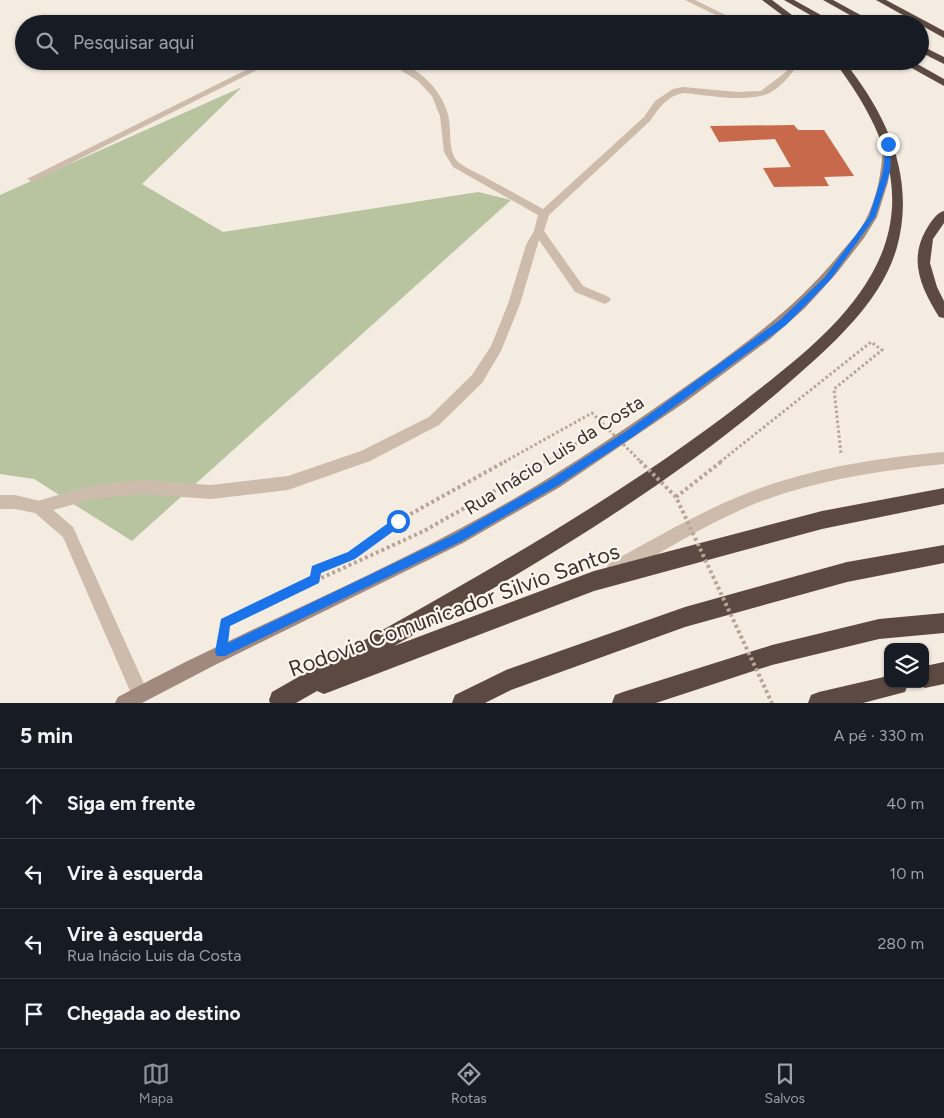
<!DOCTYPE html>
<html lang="pt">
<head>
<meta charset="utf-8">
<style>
  body { margin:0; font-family:Figtree,sans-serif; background:#242831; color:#f1f3f6 }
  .controls { position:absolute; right:15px; bottom:15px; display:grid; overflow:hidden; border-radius:10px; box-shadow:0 1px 4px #0004 }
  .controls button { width:45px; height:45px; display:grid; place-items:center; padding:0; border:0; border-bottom:1px solid #363941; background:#171b24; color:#f1f3f6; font:25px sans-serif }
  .stop { position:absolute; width:15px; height:15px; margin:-11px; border:4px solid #1a73e8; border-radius:50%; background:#fff }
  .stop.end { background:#1a73e8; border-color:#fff; box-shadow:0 1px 5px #0008 }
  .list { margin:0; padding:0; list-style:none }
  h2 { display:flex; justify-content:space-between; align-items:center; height:65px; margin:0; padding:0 20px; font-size:21px }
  h2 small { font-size:16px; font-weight:400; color:#9ea1a6 }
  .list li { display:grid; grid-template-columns:32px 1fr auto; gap:15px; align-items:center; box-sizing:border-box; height:70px; padding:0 20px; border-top:1px solid #363941 }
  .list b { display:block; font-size:19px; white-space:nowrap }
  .list p { margin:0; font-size:16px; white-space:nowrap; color:#9ea1a6 }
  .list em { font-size:16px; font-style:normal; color:#9ea1a6 }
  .icon { flex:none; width:28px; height:28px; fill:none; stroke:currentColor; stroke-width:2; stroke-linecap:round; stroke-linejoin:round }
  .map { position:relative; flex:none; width:944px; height:703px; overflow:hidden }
  .search { position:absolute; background:#171b24; box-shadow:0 1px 4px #0004; left:15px; right:15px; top:15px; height:55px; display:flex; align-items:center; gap:12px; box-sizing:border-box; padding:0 18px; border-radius:28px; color:#9ea1a6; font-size:19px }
  .sheet { height:345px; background:#171b24 }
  nav { display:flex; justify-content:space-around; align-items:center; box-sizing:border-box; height:70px; border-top:1px solid #363941; background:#171b24; font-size:14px; color:#9ea1a6 }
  nav a { display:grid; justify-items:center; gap:2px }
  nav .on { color:#8c9099 }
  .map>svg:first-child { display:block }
  .green { fill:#b8c4a0 }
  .building { fill:#c8694b }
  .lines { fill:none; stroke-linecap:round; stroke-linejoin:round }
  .path-far1 { stroke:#b9a596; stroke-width:3; stroke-dasharray:2.5 2.5; stroke-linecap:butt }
  .path { stroke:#b9a596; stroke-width:4; stroke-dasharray:3 3; stroke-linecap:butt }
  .lane { fill:#cdbbac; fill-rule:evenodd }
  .street { fill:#cdbbac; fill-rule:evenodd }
  .secondary { fill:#a18a7d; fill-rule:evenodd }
  .highway { fill:#5c4a42; fill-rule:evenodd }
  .path-bridge-far1 { stroke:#b9a596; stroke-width:3; stroke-dasharray:2.5 2.5; stroke-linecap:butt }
  .path-bridge { stroke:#b9a596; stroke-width:4; stroke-dasharray:3 3; stroke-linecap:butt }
  .route { fill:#1a73e8 }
  .labels { text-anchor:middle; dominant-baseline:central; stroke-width:4.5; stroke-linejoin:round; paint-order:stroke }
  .street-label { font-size:19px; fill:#3b302b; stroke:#fbf5ee }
  .near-street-label { font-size:22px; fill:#3b302b; stroke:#fbf5ee }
</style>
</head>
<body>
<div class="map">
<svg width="944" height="703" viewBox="0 0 944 703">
  <rect width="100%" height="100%" fill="#f4ebe1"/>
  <path class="green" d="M 242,87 L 142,184 L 223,232 L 478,192 L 511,200 L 132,541 L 34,479 L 0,474 L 0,195 Z"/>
  <path class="building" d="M 794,125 L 798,130 L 824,130 L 854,176 L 824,177 L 829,186 L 774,187 L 763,168 L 791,167 L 775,139 L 719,142 L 710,126 Z"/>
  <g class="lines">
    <path class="path-far1" d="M 544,462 L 586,438
      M 720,462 L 871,342 L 882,350 L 834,389 L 841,454"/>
    <path class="path" d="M 676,497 L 722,461
      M 315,579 L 316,570 L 352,556
      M 224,630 L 225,622 L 424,531 L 547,461"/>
    <path class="lane" d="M 685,0 L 695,0 L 744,24 L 734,24 Z
      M 264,61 L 275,61 L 35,181 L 32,182 L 27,179 Z
      M 386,61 C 414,61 442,89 448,115 C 452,130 447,152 459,163 C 466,168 475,172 483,176 C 503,187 523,198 543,209 L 644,117 L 655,101 L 673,89 L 683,87 L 737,92 L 761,91 L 787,71 L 791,61 L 799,61 C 794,73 777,92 764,95 C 739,102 708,95 683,93 C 667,96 659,108 650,121 L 549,215 L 544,231 L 583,286 L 609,297 L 611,300 L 605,304 L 575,292 L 539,240 L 520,304 L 501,351 L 482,383 L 439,425 L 370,461 L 288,490 L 211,499 L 141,494 L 93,499 L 39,514 L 34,512 L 32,507 L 34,502 L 93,485 L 141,480 L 211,485 L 288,476 L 361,451 L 429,417 L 472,375 L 491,346 L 508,304 L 526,245 L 534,231 L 538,215 L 453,167 L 444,152 L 440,116 L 432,96 L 418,81 Z
      M 944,452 L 944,464 C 877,471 809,481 747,507 C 703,526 662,552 620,576 L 614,578 L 608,576 L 606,570 L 608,564 C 652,540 694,515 740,496 C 805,469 875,458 944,452 Z"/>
    <path class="street" d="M 0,495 L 15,495 L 44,502 L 73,527 L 146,688 L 149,694 L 146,700 L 140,703 L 134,700 L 63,537 L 35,513 L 15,509 L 0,509 Z"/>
    <path class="secondary" d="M 888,143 L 893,146 L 888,182 L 877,217 L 864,238 L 836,274 L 805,308 L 770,339 L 684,403 L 560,487 L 463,543 L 213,666 L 142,703 L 115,703 L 118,697 C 238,632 366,581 485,515 C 560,474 630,426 699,377 C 749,341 798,305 838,256 C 847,245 858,234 865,221 C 877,199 882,171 883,146 Z"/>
    <path class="highway" d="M 762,0 L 772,0 L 804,24 L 794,24 Z
      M 784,0 L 794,0 L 837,24 L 826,24 Z
      M 823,0 L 833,0 L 877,24 L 866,24 Z
      M 876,0 L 886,0 L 944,31 L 944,38 Z
      M 920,45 L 944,57 L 944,64 L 920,52 Z
      M 834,61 L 844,61 C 887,115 916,177 897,247 C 882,301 833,344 792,380 C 672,486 532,567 394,646 L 594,571 L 822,511 L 944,488 L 944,504 L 822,529 L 594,591 L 324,694 L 317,691 L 296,703 L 270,703 L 269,700 L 272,692 C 433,601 597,515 743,402 C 795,361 859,314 883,250 C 909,179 876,117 834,61 Z
      M 899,61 L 912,61 L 944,79 L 944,86 Z
      M 944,211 L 944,223 L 933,239 L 930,263 L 937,287 L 944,301 L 944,318 L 939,317 C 922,289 908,261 926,230 C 930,223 936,213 944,211 Z
      M 944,545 L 944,563 L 847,582 L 685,627 L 511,690 L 485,703 L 452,703 L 455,695 L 506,670 L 685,607 L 847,562 Z
      M 944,613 L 944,633 L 879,639 L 772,665 L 656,703 L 612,703 L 615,695 L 623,692 L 772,645 L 879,619 Z
      M 944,662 L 944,684 L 925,688 L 918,684 L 925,684 L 925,666 Z
      M 888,676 L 888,684 L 908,684 L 905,692 L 863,703 L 808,703 L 811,695 L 819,692 Z"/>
    <path class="path-bridge-far1" d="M 504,462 L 592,413 L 641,462"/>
    <path class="path-bridge" d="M 640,461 L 676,497 L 772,703
      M 352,556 L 398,521 L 506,461"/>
  </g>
  <path class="route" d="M 886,143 L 892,144 L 890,172 L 875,217 L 830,280 L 786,325 L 634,436 L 557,486 L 462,541 L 225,656 L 217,656 L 215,652 L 221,619 L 310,576 L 312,566 L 348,552 L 398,516 L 403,521 L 402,525 L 355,559 L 321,573 L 319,583 L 230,626 L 228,643 L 455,534 L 550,480 L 628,430 L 780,320 L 825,277 L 869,217 L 883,172 Z"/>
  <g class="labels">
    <g class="street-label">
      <text transform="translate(554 455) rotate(-32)">Rua Inácio Luis da Costa</text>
    </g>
    <g class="near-street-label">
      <text transform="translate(454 610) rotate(-20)">Rodovia Comunicador Silvio Santos</text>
    </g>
  </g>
</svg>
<div class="controls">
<button><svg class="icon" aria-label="layers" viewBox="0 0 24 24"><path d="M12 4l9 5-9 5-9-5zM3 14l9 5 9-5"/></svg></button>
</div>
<div class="stop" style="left:398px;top:521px"></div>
<div class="stop end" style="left:888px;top:144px"></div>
<div class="search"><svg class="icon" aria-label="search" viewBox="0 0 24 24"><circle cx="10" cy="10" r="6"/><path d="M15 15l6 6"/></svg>Pesquisar aqui</div>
</div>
<section class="sheet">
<h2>5 min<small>A pé · 330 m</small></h2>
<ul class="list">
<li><svg class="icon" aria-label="ahead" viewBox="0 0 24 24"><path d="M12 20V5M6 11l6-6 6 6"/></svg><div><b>Siga em frente</b></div><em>40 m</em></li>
<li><svg class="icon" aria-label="left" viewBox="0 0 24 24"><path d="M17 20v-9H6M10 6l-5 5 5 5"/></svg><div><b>Vire à esquerda</b></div><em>10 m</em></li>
<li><svg class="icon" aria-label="left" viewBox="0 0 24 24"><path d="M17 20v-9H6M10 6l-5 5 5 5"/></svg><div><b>Vire à esquerda</b><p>Rua Inácio Luis da Costa</p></div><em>280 m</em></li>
<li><svg class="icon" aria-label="arrive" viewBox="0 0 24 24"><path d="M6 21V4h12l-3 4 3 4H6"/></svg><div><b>Chegada ao destino</b></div></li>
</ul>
</section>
<nav>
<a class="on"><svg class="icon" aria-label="map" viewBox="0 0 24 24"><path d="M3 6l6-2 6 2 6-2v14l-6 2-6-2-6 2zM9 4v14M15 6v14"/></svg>Mapa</a>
<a><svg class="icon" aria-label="directions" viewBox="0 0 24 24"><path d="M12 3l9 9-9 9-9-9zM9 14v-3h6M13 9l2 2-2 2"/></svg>Rotas</a>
<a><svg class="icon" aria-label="saved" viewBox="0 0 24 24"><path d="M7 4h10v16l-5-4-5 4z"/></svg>Salvos</a>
</nav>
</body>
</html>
